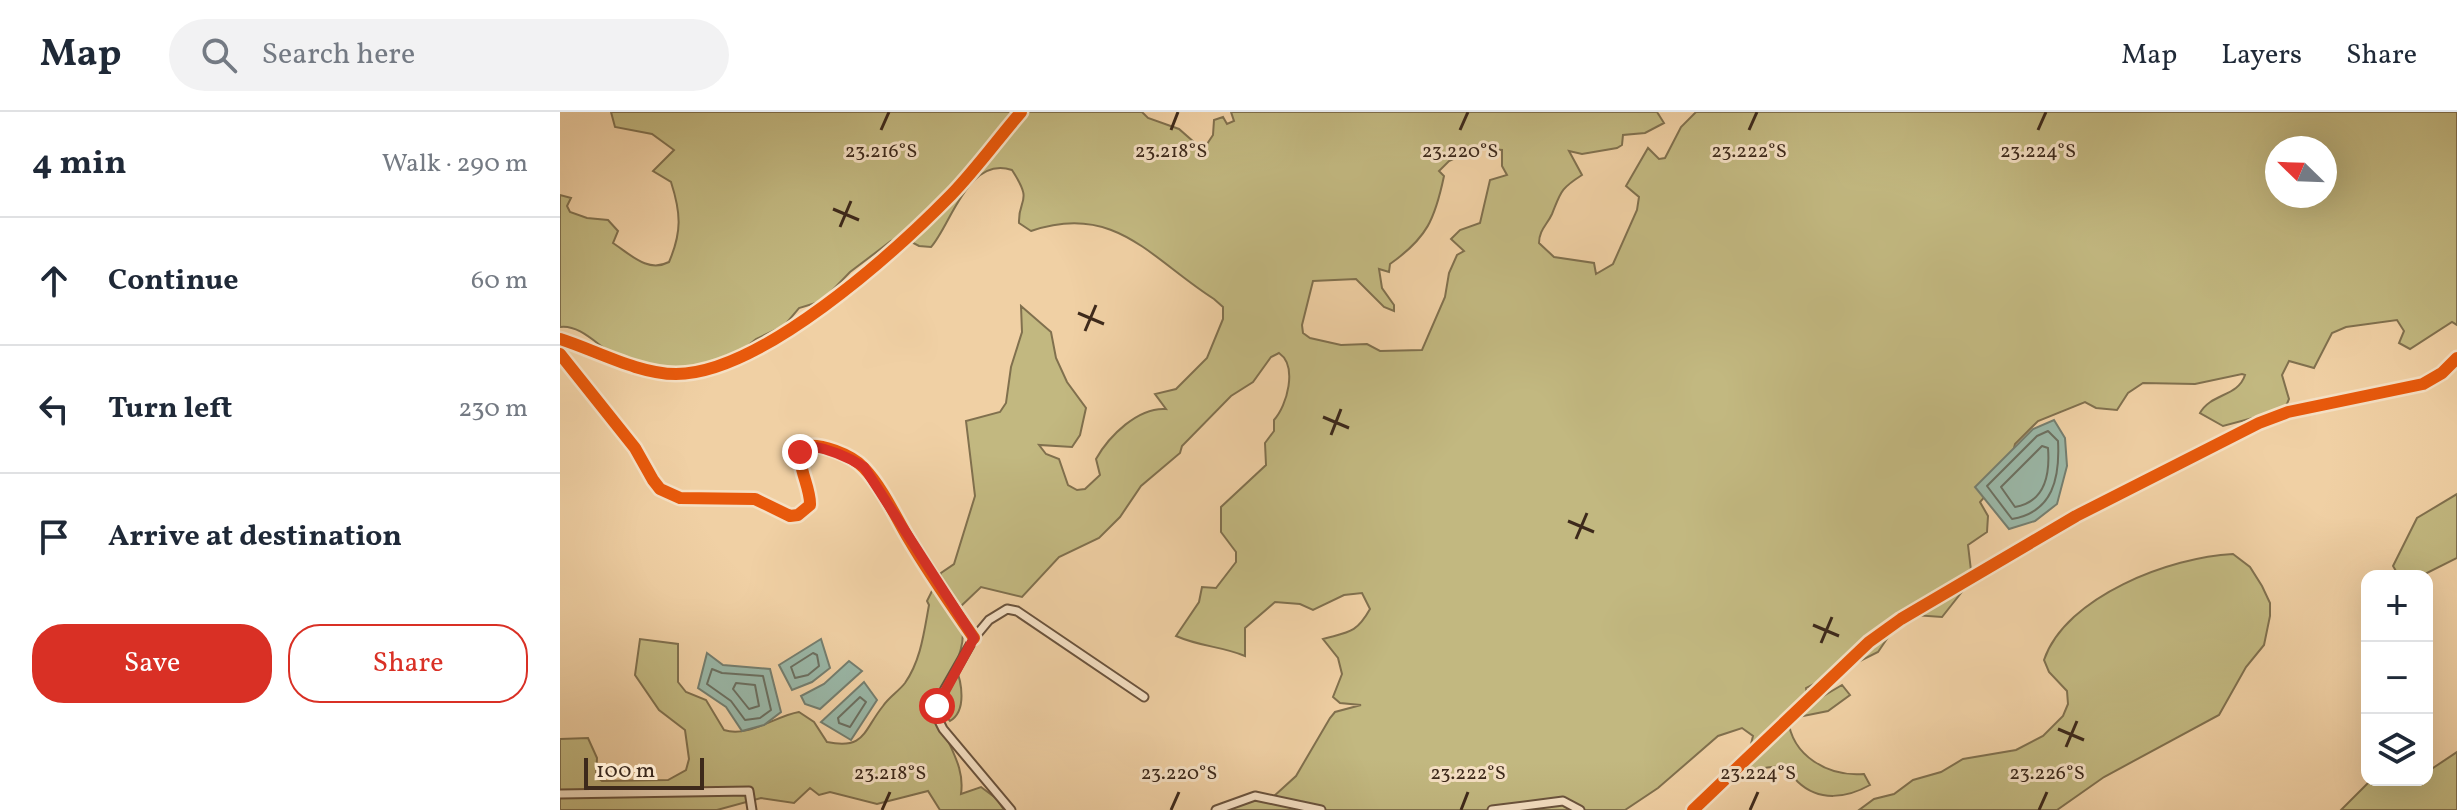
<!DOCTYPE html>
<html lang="en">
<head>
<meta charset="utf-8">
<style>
  body { margin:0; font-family:Vollkorn,serif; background:#f2f2f3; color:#1f2937 }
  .controls { position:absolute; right:24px; bottom:24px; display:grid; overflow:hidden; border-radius:16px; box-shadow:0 8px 32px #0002 }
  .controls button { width:72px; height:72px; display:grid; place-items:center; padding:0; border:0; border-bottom:2px solid #e0e1e3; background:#fff; color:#1f2937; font:40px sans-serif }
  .compass { position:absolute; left:1705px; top:24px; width:72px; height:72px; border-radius:50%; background:#fff; box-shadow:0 8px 32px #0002; rotate:293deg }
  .scale { position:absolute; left:24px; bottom:20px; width:120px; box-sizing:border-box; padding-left:8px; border:4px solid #3d291b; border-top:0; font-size:22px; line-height:28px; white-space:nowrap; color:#3d291b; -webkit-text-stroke:6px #f5e0c4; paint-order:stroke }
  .stop { position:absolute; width:24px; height:24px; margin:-18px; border:6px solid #d93025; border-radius:50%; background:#fff }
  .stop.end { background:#d93025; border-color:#fff; box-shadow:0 2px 8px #0008 }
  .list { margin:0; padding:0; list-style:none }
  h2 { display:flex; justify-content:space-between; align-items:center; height:104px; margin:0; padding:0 32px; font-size:34px }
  h2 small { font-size:26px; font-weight:400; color:#747a83 }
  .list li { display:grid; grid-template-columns:52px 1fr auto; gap:24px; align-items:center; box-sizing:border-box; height:128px; padding:0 32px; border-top:2px solid #e0e1e3 }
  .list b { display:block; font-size:30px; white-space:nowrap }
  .list em { font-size:26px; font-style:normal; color:#747a83 }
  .actions { display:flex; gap:16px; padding:24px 32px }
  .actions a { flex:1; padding:18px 0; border:2px solid #d93025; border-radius:32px; text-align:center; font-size:28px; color:#d93025 }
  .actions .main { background:#d93025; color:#fff }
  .icon { flex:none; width:44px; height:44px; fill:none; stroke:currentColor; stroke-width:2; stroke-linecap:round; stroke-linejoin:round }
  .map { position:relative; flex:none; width:1897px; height:698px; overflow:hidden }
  header { display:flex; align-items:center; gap:48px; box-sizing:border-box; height:112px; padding:0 40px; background:#fff; border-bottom:2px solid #e0e1e3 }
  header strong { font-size:38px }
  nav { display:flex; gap:44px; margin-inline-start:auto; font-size:28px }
  .search { width:560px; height:72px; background:#f2f2f3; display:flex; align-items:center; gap:20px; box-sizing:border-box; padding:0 28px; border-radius:44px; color:#747a83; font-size:30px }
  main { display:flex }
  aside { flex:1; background:#fff }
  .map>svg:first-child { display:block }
  .green { fill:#c2b880; stroke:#80704e; stroke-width:2; fill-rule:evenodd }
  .water { fill:#9ab7a7; stroke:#757e6f; stroke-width:2 }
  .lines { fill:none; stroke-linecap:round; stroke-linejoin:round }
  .shore { stroke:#6c7061; stroke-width:2 }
  .street-casing { stroke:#6a533d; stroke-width:11 }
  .street { stroke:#f5e0c4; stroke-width:7 }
  .cycleway-casing { stroke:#f5e0c4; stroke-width:17 }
  .cycleway { stroke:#e8590c; stroke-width:12 }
  .route { stroke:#d93025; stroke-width:10 }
  .ticks { fill:none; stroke:#3d291b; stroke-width:3 }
  .ticks-label { font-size:20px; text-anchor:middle; fill:#3d291b; stroke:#f5e0c4; stroke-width:6; stroke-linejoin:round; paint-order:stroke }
</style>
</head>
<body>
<header>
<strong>Map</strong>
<div class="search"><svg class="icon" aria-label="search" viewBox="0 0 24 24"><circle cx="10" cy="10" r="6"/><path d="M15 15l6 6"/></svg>Search here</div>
<nav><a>Map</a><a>Layers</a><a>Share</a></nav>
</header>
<main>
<aside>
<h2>4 min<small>Walk · 290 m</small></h2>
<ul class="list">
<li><svg class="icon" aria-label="ahead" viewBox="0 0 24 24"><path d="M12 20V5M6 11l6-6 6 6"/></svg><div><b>Continue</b></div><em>60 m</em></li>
<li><svg class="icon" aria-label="left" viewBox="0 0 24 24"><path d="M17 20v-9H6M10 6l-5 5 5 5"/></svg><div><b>Turn left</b></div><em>230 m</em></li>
<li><svg class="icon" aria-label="arrive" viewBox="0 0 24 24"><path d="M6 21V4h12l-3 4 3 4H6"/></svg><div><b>Arrive at destination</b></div></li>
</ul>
<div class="actions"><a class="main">Save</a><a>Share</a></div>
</aside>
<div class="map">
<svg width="1897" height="698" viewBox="0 0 1897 698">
  <rect width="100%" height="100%" fill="#f0d0a4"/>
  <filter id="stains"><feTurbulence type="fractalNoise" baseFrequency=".0025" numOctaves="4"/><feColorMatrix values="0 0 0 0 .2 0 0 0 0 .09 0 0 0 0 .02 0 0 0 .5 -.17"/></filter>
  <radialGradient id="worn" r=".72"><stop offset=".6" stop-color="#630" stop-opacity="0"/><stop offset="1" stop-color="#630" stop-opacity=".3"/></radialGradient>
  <path class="green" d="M 51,0 L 582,0 L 588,6 L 619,17 L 643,38 L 653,23 L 654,8 L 663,5 L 667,12 L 674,9 L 671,0 L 1097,0 L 1104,11 L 1085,21 L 1063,23 L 1062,33 L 1057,36 L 1022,42 L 1009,39 L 1022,63 C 1000,77 1001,80 992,102 C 987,113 979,118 979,131 L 994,145 L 1034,151 L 1036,162 L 1053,152 L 1077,98 L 1079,85 L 1066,74 L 1088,36 L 1099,47 L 1105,46 L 1121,15 L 1136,0 L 1897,0 L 1897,213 L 1892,210 L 1850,237 L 1839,231 L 1844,219 L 1837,208 L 1786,215 L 1772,221 L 1754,256 L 1729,249 L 1722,263 L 1729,287 L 1724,299 L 1713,306 L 1700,304 L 1663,314 L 1640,301 C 1651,281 1678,285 1685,263 L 1682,262 L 1635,272 L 1583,271 L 1568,281 L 1557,298 L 1536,296 L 1525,290 L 1478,309 L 1455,332 L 1449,356 L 1420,390 L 1428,404 L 1427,420 L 1408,433 L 1412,467 L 1382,505 L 1354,503 L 1337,512 L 1318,540 L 1246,576 L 1247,583 L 1260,586 L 1282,573 L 1290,583 L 1268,599 L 1228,607 C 1232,644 1268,665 1304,662 L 1310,673 C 1287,686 1259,690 1238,670 C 1231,663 1230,656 1218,655 C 1210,654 1201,657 1193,659 L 1187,648 L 1193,624 L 1182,616 L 1158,624 L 1098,676 L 1065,698 L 662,698 L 688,686 L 713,685 L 736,664 L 770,606 L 775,600 L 801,593 L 780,591 L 773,585 L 782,562 L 778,546 L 763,527 C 788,520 796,522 810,497 L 802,481 L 784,483 L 753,498 L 740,492 L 715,490 L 685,516 L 685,544 C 661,534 641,535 616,524 L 639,490 L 642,475 L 656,476 L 676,450 L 676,440 L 661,420 L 661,395 L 706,353 L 705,331 L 714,319 L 714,308 C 727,294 738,254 719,241 L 711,245 L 693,270 L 671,284 L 622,334 L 620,341 L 581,374 L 560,405 L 539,426 L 499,445 L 462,485 L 421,475 L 400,495 L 387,482 C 403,513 409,521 395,554 C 402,570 407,599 390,609 L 382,600 L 382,573 C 367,619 407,640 401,682 L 421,675 L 437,687 L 444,698 L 380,698 L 368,679 L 317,692 L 270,680 L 259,683 L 250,676 L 234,691 L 201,686 L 157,698 L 0,698 L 0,627 L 28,626 L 37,646 L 36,664 L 42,669 L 108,668 L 126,658 L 129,647 L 125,618 L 99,598 L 75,563 L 80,527 L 118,532 L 118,570 L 126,580 L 146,588 L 164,618 C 188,626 215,604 239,600 L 254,610 L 267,630 C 305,638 303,619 323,594 C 329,585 339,579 345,571 C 361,548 364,520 369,493 L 367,489 L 381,461 L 394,452 L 415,384 L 406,309 L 440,300 L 446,291 L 451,255 L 462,220 L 461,194 L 491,220 L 496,246 L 507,270 L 526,296 L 520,323 L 512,335 L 479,333 L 486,342 L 499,347 L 508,373 L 517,378 L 525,377 L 540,363 L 536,347 C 549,324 578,295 606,297 L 595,282 L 616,277 L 647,246 L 663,207 L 663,195 L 654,187 C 591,147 555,90 471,119 L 459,111 C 458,85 474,92 452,58 C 408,43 391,113 371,135 L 359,134 L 344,126 L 331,129 L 290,160 L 262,189 L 239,196 L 224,214 L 196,227 L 169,249 L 140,254 L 107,268 L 103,265 L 104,257 C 87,254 78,255 61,247 C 41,238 22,212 0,215 L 0,83 L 11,86 L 7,94 L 10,100 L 27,106 L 48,108 L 58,119 L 53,131 C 71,143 88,161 109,150 C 122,120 121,101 111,70 L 93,59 L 114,38 L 92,22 L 55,15 ZM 916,36 L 942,38 L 942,54 L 947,63 L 930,68 L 920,111 L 900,118 L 891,127 L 904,139 L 897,143 L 889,161 L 885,185 L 862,238 L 820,239 L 807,232 L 781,233 L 750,226 L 743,221 L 742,213 L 753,169 L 796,167 L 824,195 L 834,199 L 834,193 L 822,176 L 819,157 L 829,160 L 830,152 C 867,126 875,107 884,64 L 879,59 L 889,49 ZM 1717,36 L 1765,36 L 1765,84 L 1717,84 Z
    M 1897,382 L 1897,446 L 1861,464 L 1839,464 L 1833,454 L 1857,406 Z
    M 1673,442 L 1690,455 L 1702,474 L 1710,491 L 1710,504 L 1704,533 L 1686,555 L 1659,603 L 1544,665 L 1497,698 L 1299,698 L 1314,687 L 1334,682 L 1353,668 L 1381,660 L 1403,647 L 1456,638 L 1483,624 L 1503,604 L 1508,592 L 1507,579 L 1489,560 L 1484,548 C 1506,484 1611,445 1673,442 Z
    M 1897,640 L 1897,698 L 1781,698 L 1811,668 L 1867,668 L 1867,660 Z"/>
  <path class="water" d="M 1494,308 L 1505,326 L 1507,354 L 1497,392 L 1475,409 L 1449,417 L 1415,375 L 1473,317 Z
    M 261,527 L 270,556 L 252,570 L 232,578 L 219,553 Z
    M 147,541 L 163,553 L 210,557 L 221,600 L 204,613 L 182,619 L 166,595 L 138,576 Z
    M 289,549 L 302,559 L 260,597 L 245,592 L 241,584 L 264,572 Z
    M 304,570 L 317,588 L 291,628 L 261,610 Z"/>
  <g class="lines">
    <path class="shore" d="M 1488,319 L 1498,329 C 1500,366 1493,400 1452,407 L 1427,374 L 1477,324 Z
      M 1482,334 L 1488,336 C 1490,362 1485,390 1455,395 L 1441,375 Z
      M 253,541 L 257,543 L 259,554 L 248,563 L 235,566 L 231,555 Z
      M 152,557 L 162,561 L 203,564 L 211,598 L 200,606 L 185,608 L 171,589 L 147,572 Z
      M 176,571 L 195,573 L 199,594 L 189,597 L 173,577 Z
      M 300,585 L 306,590 L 290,615 L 279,611 L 278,606 Z"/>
    <g class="street-casing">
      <path id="street" d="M 0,227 C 35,238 78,262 116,262 C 200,262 333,142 391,83 C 416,57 437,28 461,0
        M 0,242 L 75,336 L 93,368 L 100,377 L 120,386 L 195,387 L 230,404 L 238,403 L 250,393 C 251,375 235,352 242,335 C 260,330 292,343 304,356 C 323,376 336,406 350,429 C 370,463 392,494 414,526
        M 0,682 L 189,679 L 192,698
        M 451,698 L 383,617 L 377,605 L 382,582 L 414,526 L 429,508 L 447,497 L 457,499 L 584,585
        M 656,698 L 695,684 L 761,698
        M 932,698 L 1003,689 L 1020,698
        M 1133,698 L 1309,530 L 1341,507 L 1516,404 L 1699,311 L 1728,300 L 1863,272 L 1882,261 L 1897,246"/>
    </g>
    <use href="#street" class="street"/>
    <g class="cycleway-casing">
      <path id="cycleway" d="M 0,227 C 35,238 78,262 116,262 C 200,262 333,142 391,83 C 416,57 437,28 461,0
        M 0,242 L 75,336 L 93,368 L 100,377 L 120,386 L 195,387 L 230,404 L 238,403 L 250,393 C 251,375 235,352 242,335 C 260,330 292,343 304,356 C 323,376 336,406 350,429 C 370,463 392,494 414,526
        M 1133,698 L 1309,530 L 1341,507 L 1516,404 L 1699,311 L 1728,300 L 1863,272 L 1882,261 L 1897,246"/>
    </g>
    <use href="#cycleway" class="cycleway"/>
  </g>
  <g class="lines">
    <path class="route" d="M 240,340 L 247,333 C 268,337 286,343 304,355 L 414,526 L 377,594"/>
  </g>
  <path class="ticks" d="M 321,18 L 329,0M 611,18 L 618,0M 900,18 L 908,0M 1189,18 L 1197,0M 1478,18 L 1486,0M 273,97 L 299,108M 280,115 L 291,89M 518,201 L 544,212M 525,219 L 536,193M 763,305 L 789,316M 771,323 L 781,297M 1008,409 L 1034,420M 1016,427 L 1027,401M 1253,513 L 1279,524M 1261,531 L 1272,505M 1498,617 L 1524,628M 1506,635 L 1517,609M 322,698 L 330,680M 611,698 L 619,680M 901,698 L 908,680M 1190,698 L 1198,680M 1479,698 L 1487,680"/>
  <g class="ticks-label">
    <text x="321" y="45">23.216°S</text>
    <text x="611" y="45">23.218°S</text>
    <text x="900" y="45">23.220°S</text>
    <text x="1189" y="45">23.222°S</text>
    <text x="1478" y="45">23.224°S</text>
    <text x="330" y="667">23.218°S</text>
    <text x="619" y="667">23.220°S</text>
    <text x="908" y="667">23.222°S</text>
    <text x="1198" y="667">23.224°S</text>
    <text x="1487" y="667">23.226°S</text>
  </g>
  <rect width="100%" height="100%" filter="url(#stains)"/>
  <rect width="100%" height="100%" fill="url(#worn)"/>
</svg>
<div class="controls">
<button>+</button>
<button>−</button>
<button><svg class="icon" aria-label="layers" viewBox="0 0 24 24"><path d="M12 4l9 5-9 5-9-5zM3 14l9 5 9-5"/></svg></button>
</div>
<svg class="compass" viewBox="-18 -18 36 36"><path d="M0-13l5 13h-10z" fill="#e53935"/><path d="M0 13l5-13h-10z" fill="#747a83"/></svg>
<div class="scale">100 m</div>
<div class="stop" style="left:377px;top:594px"></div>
<div class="stop end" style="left:240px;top:340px"></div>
</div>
</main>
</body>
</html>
